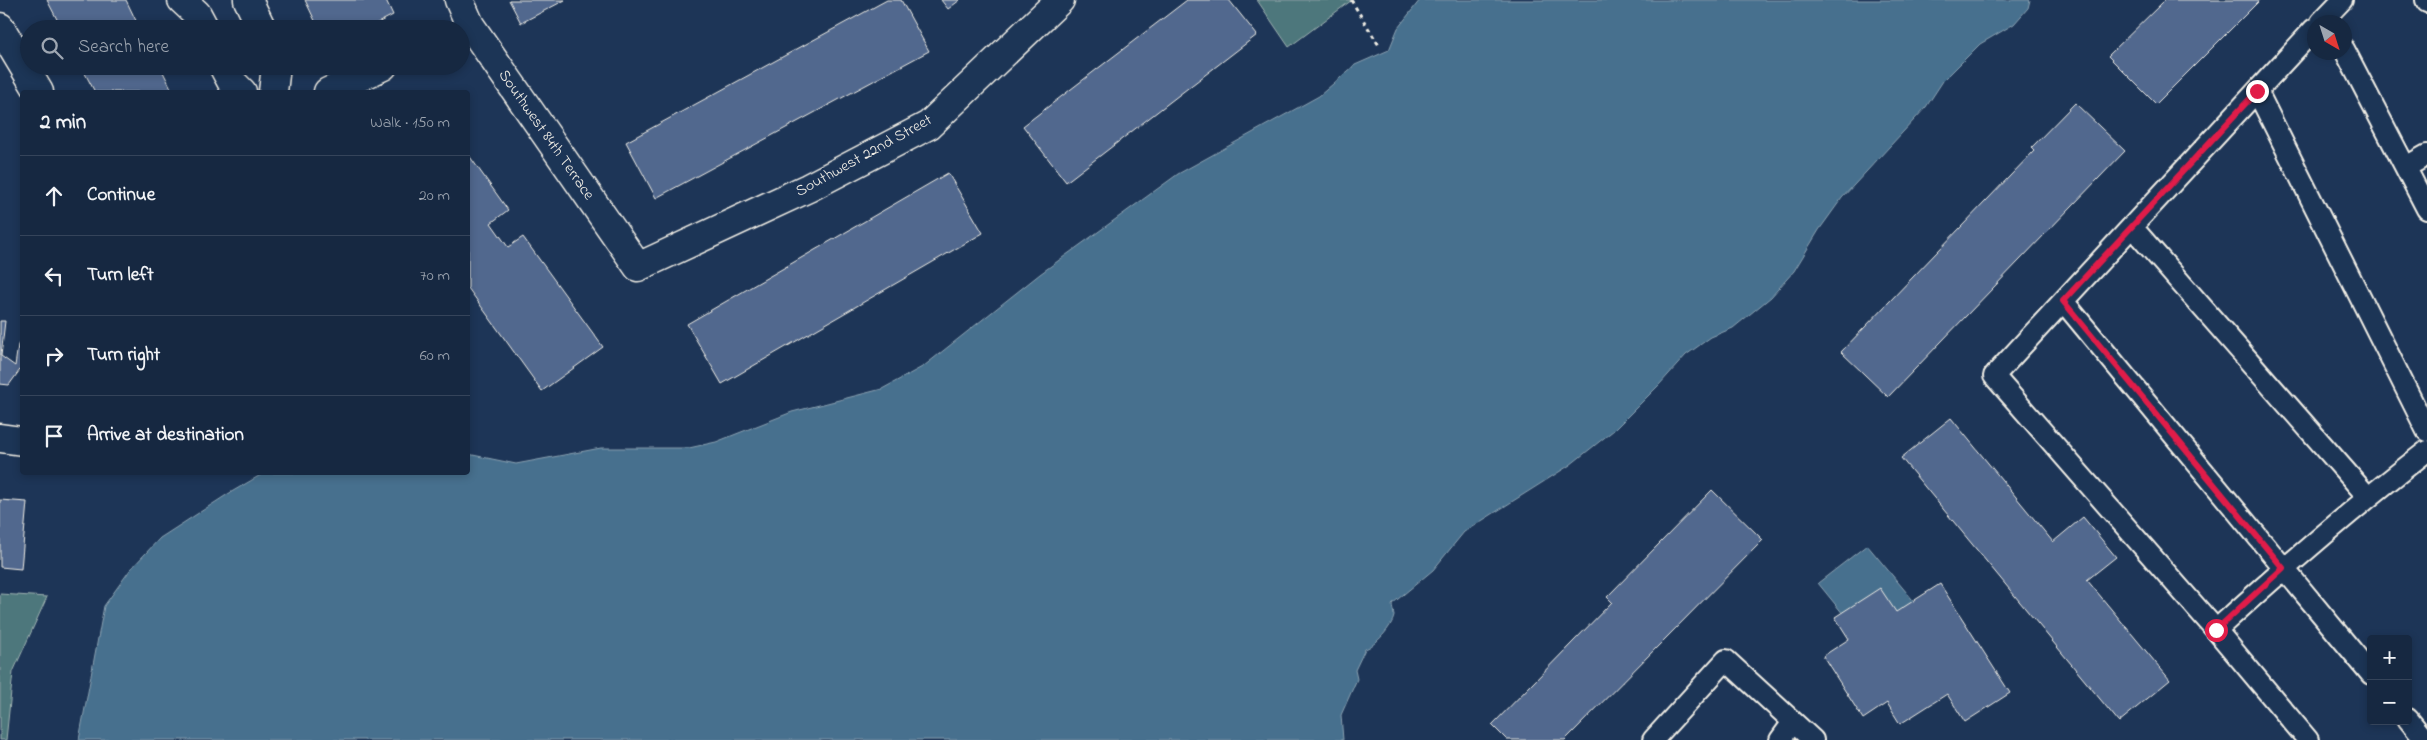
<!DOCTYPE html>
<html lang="en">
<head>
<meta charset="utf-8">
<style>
  body { margin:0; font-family:"Indie Flower",sans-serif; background:#1f3048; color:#f1f3f6 }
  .controls { position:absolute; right:15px; bottom:15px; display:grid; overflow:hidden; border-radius:5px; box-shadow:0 2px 8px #0003 }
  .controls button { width:45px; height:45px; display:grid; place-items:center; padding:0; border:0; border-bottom:1px solid #35445a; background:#162841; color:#f1f3f6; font:25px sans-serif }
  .compass { position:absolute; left:2307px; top:15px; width:45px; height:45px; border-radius:50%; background:#162841; box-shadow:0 2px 8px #0003; rotate:141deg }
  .stop { position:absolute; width:15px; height:15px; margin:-11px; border:4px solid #e11d48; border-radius:50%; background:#fff }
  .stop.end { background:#e11d48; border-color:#fff; box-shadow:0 1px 5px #0008 }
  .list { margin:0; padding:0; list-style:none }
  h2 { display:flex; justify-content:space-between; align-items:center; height:65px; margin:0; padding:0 20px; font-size:21px }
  h2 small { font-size:16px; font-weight:400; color:#9ea6b1 }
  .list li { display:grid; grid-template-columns:32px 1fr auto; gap:15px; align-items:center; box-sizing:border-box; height:80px; padding:0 20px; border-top:1px solid #35445a }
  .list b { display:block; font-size:19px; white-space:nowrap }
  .list em { font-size:16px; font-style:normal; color:#9ea6b1 }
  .icon { flex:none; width:28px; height:28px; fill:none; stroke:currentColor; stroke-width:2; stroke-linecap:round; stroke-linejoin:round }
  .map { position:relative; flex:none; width:2427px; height:740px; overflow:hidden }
  .search { position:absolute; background:#162841; box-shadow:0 2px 8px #0003; left:20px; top:20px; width:450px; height:55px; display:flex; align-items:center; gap:12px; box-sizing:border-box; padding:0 18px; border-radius:28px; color:#9ea6b1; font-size:19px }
  .panel { position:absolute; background:#162841; box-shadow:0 2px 8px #0003; left:20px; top:90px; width:450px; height:385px; border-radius:5px }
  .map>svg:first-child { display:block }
  .green { fill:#4d777c; stroke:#a0b4b2 }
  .water { fill:#466f8e; stroke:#8ca3b2 }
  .building { fill:#51688e; stroke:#f4f1e8 }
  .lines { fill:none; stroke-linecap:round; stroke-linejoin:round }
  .service-casing { stroke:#f4f1e8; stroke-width:24 }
  .minor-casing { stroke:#f4f1e8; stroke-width:31 }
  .path { stroke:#f4f1e8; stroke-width:3; stroke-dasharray:4 4; stroke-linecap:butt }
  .service { stroke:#1d3557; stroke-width:20 }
  .minor { stroke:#1d3557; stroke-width:28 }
  .route { stroke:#e11d48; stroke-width:6 }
  .labels { text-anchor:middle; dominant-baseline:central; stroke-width:4.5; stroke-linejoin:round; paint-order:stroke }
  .street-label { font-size:16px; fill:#f4f1e8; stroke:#1d3557 }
</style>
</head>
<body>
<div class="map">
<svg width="2427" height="740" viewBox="0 0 2427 740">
  <rect width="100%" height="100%" fill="#1d3557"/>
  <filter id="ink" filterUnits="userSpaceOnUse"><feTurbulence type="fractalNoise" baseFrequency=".02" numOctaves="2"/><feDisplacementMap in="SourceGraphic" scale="10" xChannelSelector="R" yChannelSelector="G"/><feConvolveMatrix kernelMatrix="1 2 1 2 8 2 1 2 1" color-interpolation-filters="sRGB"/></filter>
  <g filter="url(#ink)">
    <path class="green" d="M 1257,0 L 1352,0 L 1289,47 Z
      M 0,594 L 47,597 L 13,672 L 6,740 L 0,740 Z"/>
    <path class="water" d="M 1420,0 L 2030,0 L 2028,8 L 2014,24 L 1980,44 L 1943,81 L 1926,107 L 1842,198 L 1819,230 L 1794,271 L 1771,297 L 1733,328 L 1711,337 L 1686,355 L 1659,385 L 1614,430 L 1570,465 L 1464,532 L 1433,570 L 1392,604 C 1392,607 1394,613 1394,616 C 1392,627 1375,646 1365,649 L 1355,670 L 1357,679 L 1341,715 L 1343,740 L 79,740 L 104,606 L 130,570 L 160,538 L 228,494 L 264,473 L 468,472 L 468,454 L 516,464 L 601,448 L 689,448 L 716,442 L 792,412 L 882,389 L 924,366 L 1040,274 L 1178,174 L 1319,96 L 1355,65 L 1389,50 L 1398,28 Z
      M 1867,545 L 1927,617 L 1878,657 L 1818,583 Z"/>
    <path class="building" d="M 47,0 L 126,0 L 140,29 L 62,29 Z
      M 305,0 L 386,0 L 393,15 L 366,29 L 319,29 Z
      M 509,0 L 565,0 L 521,23 Z
      M 887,0 L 901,0 L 929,51 L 656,198 L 626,142 Z
      M 941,0 L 960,0 L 948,9 Z
      M 1187,0 L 1229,0 L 1257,35 L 1066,182 L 1023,126 Z
      M 2165,0 L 2260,0 L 2156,104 L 2108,56 Z
      M 81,66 L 160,66 L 173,92 L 95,92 Z
      M 2075,103 L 2125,151 L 1888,397 L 1841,352 L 2034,151 L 2031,148 Z
      M 468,154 L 508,210 L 491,223 L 508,247 L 523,237 L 603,347 L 542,391 L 468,288 Z
      M 948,173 L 983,233 L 722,384 L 687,324 Z
      M 0,321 L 5,321 L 1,356 L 15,366 L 18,345 L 20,342 L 22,344 L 22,367 L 9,385 L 0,384 Z
      M 1951,418 L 2053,542 L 2083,517 L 2116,557 L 2087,580 L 2170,680 L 2119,722 L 1901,458 Z
      M 1712,490 L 1763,540 L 1565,740 L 1507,740 L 1492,725 L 1612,602 L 1607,597 Z
      M 0,500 L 27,502 L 21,569 L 0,567 Z
      M 1940,584 L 2010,693 L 1965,722 L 1947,694 L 1900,724 L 1887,703 L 1863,719 L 1823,656 L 1849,639 L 1835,617 L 1880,588 L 1896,612 Z"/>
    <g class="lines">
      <g class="service-casing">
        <path id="service" d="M 2426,0 L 2427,2
          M 2321,22 L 2342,0
          M 2344,49 L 2427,209
          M 2257,91 L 2427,431
          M 2406,167 L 2427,155
          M 2132,227 L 2368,497
          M 2063,301 L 2371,674
          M 2216,630 C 2284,568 2353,508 2427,451
          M 2408,719 L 2425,740
          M 1653,740 L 1726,660 L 1813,740
          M 1780,740 L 1793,722
          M 2308,740 L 2216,630 L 1994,376 L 2314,29"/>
      </g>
      <g class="minor-casing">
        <path id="minor" d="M 182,0 L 197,14 L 205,29
          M 248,0 L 262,29
          M 459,0 L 470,25 L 638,267 L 808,188 L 929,125 L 1060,0
          M 0,27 L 39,92
          M 223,66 L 231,81 L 242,92
          M 273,92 L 276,66
          M 328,92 L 383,66
          M 0,438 L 22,441"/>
      </g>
      <path class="path" d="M 1351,0 L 1380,47"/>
      <use href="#service" class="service"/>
      <use href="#minor" class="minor"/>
    </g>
  </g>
  <g class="lines" filter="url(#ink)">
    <path class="route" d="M 2216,630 L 2283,568 L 2063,301 L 2257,91"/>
  </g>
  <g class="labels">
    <g class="street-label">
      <text transform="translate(546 135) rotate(55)">Southwest 84th Terrace</text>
      <text transform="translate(864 156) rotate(-29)">Southwest 22nd Street</text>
    </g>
  </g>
</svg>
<div class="controls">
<button>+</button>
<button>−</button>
</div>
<svg class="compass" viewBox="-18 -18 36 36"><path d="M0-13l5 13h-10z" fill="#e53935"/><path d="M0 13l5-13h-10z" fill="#9ea6b1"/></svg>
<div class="stop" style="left:2216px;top:630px"></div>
<div class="stop end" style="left:2257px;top:91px"></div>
<div class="search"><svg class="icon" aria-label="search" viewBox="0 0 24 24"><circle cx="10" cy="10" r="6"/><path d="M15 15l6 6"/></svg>Search here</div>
<section class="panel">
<h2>2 min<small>Walk · 150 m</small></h2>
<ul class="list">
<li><svg class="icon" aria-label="ahead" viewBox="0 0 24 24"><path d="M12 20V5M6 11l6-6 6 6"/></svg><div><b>Continue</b></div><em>20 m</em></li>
<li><svg class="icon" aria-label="left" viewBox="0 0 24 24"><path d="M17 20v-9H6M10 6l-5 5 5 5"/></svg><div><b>Turn left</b></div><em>70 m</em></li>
<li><svg class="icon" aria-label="right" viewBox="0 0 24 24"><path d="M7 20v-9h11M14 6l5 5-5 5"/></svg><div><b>Turn right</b></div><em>60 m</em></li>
<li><svg class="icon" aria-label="arrive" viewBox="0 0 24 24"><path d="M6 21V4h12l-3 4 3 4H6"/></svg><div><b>Arrive at destination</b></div></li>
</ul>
</section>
</div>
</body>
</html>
